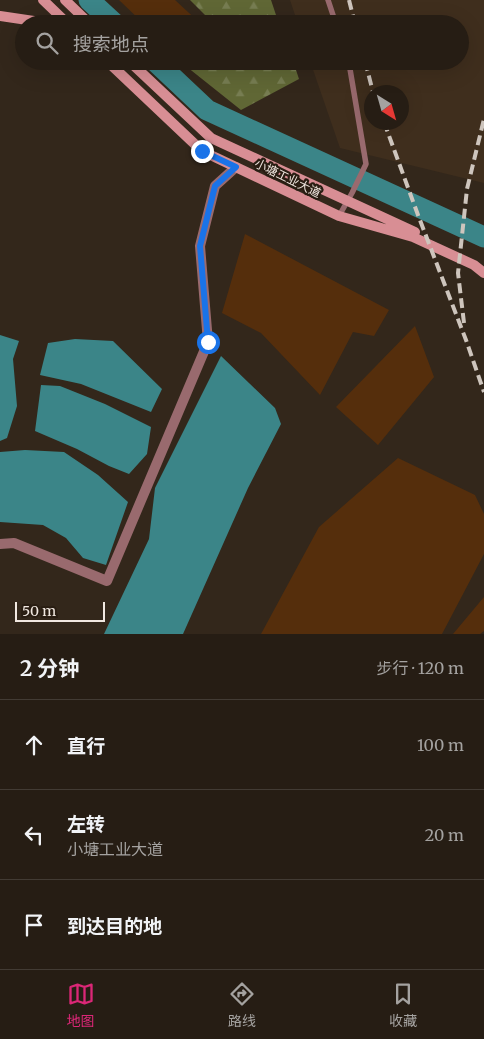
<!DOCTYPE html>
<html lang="zh">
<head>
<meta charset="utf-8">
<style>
  body { margin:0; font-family:Merriweather,"Noto Sans SC",serif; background:#322a22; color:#f1f3f6 }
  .compass { position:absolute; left:364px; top:85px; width:45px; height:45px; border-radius:50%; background:#261d14; box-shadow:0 5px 20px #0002; rotate:143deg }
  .scale { position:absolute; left:15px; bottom:12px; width:90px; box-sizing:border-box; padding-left:5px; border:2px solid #f1e8e1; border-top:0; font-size:14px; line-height:18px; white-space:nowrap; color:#f1e8e1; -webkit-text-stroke:4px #291d12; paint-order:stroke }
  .stop { position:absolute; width:15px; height:15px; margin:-11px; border:4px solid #1a73e8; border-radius:50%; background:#fff }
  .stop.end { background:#1a73e8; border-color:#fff; box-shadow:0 1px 5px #0008 }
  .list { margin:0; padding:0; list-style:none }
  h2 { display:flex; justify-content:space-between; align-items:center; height:65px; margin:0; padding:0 20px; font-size:21px }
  h2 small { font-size:16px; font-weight:400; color:#a4a2a0 }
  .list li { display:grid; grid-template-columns:32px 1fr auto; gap:15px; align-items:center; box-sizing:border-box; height:90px; padding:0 20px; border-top:1px solid #423b34 }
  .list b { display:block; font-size:19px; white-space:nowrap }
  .list p { margin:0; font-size:16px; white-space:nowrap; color:#a4a2a0 }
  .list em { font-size:16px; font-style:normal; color:#a4a2a0 }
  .icon { flex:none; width:28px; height:28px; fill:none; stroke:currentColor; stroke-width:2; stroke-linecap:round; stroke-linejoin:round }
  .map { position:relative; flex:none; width:484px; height:634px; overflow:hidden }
  .search { position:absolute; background:#261d14; box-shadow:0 5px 20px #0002; left:15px; right:15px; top:15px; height:55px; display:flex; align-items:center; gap:12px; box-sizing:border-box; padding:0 18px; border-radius:28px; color:#a4a2a0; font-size:19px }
  .sheet { height:335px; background:#261d14 }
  nav { display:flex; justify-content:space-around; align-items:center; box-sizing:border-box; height:70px; border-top:1px solid #423b34; background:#261d14; font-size:14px; color:#a4a2a0 }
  nav a { display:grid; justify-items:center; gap:2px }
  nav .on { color:#db2777 }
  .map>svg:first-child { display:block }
  .built { fill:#3f2e1d; fill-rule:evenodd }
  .forest { fill:url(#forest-firs) }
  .water { fill:#3b8588 }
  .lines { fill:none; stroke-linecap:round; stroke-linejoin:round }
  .river { stroke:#3b8588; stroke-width:21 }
  .building { fill:#552e0c }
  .lane { stroke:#996a6e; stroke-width:5.5 }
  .street { stroke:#996a6e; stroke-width:10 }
  .secondary { stroke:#d88e94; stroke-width:10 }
  .rail { stroke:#cec5bd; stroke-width:4; stroke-dasharray:10 5; stroke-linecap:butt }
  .route { stroke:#1a73e8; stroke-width:6 }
  .labels { text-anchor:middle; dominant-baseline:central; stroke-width:4.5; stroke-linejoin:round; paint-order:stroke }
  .street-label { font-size:12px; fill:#f1e8e1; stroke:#291d12 }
</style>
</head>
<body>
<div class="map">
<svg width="484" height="634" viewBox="0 0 484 634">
  <defs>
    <pattern id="forest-firs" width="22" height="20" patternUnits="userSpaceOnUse" patternTransform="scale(1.25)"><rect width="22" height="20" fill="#606735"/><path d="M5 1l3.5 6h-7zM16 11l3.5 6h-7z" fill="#777d52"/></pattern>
  </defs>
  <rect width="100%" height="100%" fill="#33271b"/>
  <path class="built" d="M 290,0 L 484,0 L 484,183 L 340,148 L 310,61 L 460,61 L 460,24 L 298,24 ZM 372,92 L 402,92 L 402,122 L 372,122 Z"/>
  <path class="forest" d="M 190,0 L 271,0 L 279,24 L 214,24 Z
    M 184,61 L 293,61 L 299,79 L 241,110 L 182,63 Z"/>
  <path class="water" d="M 0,335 L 19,341 L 13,359 L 17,406 L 7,438 L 0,441 Z
    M 75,339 L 113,341 L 162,389 L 151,412 L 81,384 L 40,375 L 48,343 Z
    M 221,356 L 275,408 L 281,424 L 248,488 L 183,634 L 104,634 L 149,539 L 155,488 Z
    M 41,385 L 60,386 L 105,404 L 151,427 L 147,454 L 129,474 L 109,466 L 77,449 L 35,431 Z
    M 25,450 L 64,452 L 98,475 L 128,502 L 106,565 L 83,558 L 66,538 L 43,525 L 0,522 L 0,452 Z"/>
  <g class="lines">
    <path class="river" d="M 89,0 L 115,24
      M 155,61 L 207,110 L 484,237"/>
  </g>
  <path class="building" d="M 119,0 L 175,0 L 201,24 L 144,24 Z
    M 245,234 L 389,310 L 374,336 L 353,332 L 320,395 L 261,333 L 222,313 Z
    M 415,326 L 434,377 L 378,445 L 336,407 Z
    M 398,458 L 475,495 L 484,514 L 484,554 L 442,634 L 261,634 L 319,527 Z
    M 484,597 L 484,631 L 480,634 L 453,634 Z"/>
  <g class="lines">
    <path class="lane" d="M 328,0 L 336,24
      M 339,216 L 352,193 L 366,164 L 350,69 L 348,61"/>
    <path class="street" d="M 0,544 L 14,543 L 107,581 L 208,342 L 200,246 L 215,186 L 236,167"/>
    <path class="secondary" d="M 43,0 L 68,24
      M 65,0 L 90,24
      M 0,16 L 54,24
      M 107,61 L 202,151 L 339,216 L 413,237 L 474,265 L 484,273
      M 129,61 L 211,138 L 415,232"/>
    <path class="rail" d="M 349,0 L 355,24
      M 365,61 L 373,92
      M 384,122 L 418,215 L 466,340 L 484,392
      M 464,323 L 458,273 L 467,189 L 484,119"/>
  </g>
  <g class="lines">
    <path class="route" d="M 202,151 L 236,167 L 215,186 L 200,246 L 208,342"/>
  </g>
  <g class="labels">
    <g class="street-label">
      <text transform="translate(288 178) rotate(26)">小塘工业大道</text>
    </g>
  </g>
</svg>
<svg class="compass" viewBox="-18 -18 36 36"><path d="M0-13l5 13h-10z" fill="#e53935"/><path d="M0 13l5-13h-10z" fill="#a4a2a0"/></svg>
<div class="scale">50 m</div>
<div class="stop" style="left:208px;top:342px"></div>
<div class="stop end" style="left:202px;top:151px"></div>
<div class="search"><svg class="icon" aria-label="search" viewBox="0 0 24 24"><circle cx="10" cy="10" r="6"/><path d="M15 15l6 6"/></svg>搜索地点</div>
</div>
<section class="sheet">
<h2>2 分钟<small>步行 · 120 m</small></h2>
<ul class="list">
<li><svg class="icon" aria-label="ahead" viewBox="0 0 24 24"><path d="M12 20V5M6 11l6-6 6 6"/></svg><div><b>直行</b></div><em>100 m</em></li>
<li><svg class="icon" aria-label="left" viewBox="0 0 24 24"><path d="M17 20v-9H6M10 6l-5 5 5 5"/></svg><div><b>左转</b><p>小塘工业大道</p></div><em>20 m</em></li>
<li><svg class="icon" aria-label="arrive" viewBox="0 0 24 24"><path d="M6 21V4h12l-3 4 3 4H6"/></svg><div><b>到达目的地</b></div></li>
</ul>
</section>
<nav>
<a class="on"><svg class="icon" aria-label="map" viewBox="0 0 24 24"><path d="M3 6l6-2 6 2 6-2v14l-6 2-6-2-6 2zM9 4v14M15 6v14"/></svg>地图</a>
<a><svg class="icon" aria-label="directions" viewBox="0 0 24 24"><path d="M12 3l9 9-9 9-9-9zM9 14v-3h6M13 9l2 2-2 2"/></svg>路线</a>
<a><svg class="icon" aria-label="saved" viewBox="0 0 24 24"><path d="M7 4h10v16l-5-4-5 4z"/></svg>收藏</a>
</nav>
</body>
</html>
